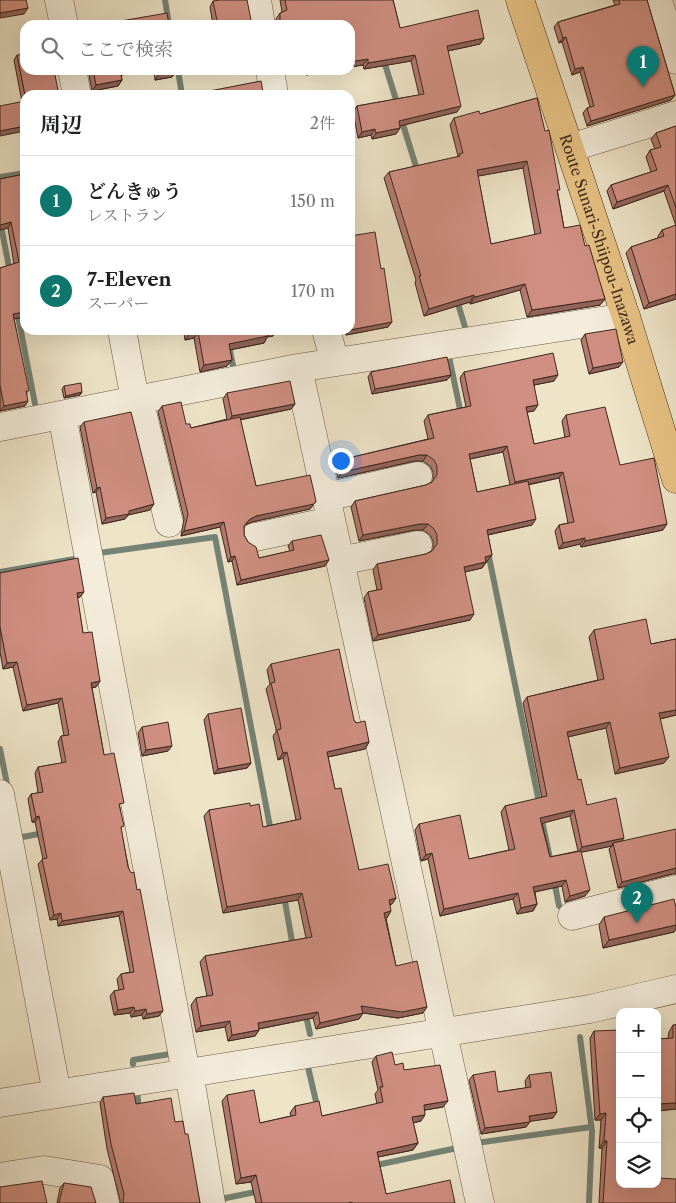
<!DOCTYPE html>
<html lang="ja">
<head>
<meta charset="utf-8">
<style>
  body { margin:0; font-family:"Libre Caslon Text","Noto Serif JP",serif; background:#f6f6f6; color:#202124 }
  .controls { position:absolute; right:15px; bottom:15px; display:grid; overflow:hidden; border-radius:10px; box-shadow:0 5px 20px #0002 }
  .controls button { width:45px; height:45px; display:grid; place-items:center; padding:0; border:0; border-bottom:1px solid #e0e0e0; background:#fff; color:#202124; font:25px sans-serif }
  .you { position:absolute; left:340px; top:460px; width:18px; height:18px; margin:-12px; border:4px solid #fff; border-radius:50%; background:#1a73e8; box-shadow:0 0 0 8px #1a73e833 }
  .badge { display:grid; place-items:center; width:32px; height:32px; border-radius:50%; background:#0f766e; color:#fff; font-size:16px; font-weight:700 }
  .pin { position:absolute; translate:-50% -41px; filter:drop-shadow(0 1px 2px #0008) }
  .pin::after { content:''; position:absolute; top:26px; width:18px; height:15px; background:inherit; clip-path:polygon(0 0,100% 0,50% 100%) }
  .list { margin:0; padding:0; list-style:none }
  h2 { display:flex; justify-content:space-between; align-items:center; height:65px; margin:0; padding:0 20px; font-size:21px }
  h2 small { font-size:16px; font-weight:400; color:#757577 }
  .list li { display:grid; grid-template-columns:32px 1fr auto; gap:15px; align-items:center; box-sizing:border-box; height:90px; padding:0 20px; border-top:1px solid #e0e0e0 }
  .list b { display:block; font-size:19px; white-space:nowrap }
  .list p { margin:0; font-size:16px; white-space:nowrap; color:#757577 }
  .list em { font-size:16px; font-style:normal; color:#757577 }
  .icon { flex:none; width:28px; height:28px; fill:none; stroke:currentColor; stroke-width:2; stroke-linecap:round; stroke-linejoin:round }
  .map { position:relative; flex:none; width:676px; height:1203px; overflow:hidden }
  .search { position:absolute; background:#fff; box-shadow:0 5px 20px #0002; left:20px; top:20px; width:335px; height:55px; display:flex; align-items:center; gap:12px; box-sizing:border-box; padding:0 18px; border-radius:15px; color:#757577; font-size:19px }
  .panel { position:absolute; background:#fff; box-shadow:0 5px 20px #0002; left:20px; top:90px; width:335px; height:245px; border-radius:15px }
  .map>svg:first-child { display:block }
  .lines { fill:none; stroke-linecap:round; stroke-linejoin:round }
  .stream { stroke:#758376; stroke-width:6 }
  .minor-casing { stroke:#695848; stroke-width:29 }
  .major-casing { stroke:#3d291d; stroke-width:29 }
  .minor { stroke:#f4eddb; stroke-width:28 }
  .major { stroke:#e7c284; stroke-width:28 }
  .wall { fill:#b37b70; stroke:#3d291d; fill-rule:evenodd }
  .shaded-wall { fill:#92645b; stroke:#3d291d }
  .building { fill:#d08f82; stroke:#3d291d; fill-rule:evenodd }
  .labels { text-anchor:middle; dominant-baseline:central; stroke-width:5; stroke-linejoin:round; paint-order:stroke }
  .street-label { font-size:15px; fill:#3d291d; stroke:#f4eddb }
</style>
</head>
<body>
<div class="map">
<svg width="676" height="1203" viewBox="0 0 676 1203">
  <rect width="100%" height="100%" fill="#eee4c8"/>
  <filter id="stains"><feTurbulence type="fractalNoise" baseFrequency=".004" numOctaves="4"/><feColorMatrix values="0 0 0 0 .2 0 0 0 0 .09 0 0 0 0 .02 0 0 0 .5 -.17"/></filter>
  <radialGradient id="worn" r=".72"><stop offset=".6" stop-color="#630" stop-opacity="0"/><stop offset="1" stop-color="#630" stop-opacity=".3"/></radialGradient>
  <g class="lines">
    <path class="stream" d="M 165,0 L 169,25
      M 383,58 L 398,106
      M 178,70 L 182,95
      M 401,118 L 418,173
      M 0,177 L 25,173
      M 0,221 L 10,272
      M 456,297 L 465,327
      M 17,311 L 36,409
      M 226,330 L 234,371
      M 448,352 L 461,414
      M 488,552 L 540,807
      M 100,558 L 99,553 L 215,537 L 271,832
      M 0,572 L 80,558 L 80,556
      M 0,749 L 8,789
      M 541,816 L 551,863
      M 17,838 L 44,833
      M 554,880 L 559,906
      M 284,896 L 293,947
      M 305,1011 L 310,1034
      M 580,1037 L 592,1131 L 589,1203
      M 133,1064 L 133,1060 L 170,1054
      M 308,1067 L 318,1110
      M 137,1090 L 139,1111
      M 476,1143 L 591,1127
      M 372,1166 L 457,1148
      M 221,1199 L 260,1191"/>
    <g class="minor-casing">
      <path id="minor" d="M 59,0 L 64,25
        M 257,0 L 261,25
        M 658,0 L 676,60
        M 72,70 L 77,95
        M 270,70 L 274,95
        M 570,148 L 676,115
        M 122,330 L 135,400
        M 326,330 L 335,362
        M 298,368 L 480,1203
        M 139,399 L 169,523
        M 62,415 L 186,1073
        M 0,427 L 298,368 L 626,317
        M 326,497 L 418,476
        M 255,537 L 331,521
        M 340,561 L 418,545
        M 0,794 L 57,1094
        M 572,916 L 676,889
        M 189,1072 L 211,1203
        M 0,1103 L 590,1009 L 676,989
        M 0,1177 L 44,1170 L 100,1179 L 105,1203"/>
    </g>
    <g class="major-casing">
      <g id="major">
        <path id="s1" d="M 520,0 L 626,317 L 676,479"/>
      </g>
    </g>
    <use href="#minor" class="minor"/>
    <use href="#major" class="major"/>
  </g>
  <path class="wall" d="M 280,0 L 393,0 L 400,28 L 484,38 L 480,44 L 448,51 L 457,112 L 400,126 L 400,128 L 396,134 L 372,139 L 371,135 L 358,138 L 353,112 L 357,106 L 419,95 L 411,61 L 364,69 L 363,65 L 350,67 L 350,25 L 276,25 L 276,19 L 280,13 L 282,12 Z
    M 613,0 L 647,0 L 675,95 L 671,100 L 587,126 L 583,113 L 587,108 L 590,107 L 580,72 L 572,75 L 562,42 L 559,43 L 554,27 L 558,22 L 615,5 Z
    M 213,1 L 252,25 L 213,25 L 210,7 Z
    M 17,55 L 25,95 L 25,131 L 22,102 L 14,60 Z
    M 88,70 L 147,70 L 121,75 L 122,80 L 118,86 L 92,91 Z
    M 154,70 L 175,70 L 176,71 L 172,77 L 155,80 Z
    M 305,70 L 334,70 L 306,75 Z
    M 537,98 L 558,194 L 564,228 L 585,246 L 605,299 L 600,305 L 527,317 L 520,290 L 470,304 L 470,302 L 424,316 L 415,283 L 416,280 L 384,178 L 389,172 L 457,157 L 458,156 L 450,125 L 454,118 L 480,114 ZM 523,168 L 535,235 L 491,244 L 478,176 Z
    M 676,126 L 676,299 L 644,309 L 626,253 L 631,247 L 658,238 L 658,236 L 662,230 L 676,226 L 664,191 L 613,209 L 607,191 L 611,185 L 651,172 L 646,157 L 650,150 L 655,149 L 651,139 L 656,133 Z
    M 25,174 L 25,317 L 14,319 L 27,394 L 25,406 L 0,411 L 0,268 L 14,264 L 8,228 L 0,230 L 0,179 Z
    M 350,236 L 388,327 L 346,335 L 345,330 L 350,330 Z
    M 180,330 L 277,330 L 273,336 L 267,337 L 264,343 L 230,350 L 232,360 L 227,366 L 200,372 L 194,338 L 185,340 L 184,333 L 181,334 Z
    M 585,334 L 619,367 L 589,374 L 581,340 Z
    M 371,372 L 451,375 L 447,380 L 372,394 L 368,377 Z
    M 464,372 L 554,381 L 534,385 L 534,411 L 527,412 L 534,444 L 565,438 L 562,421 L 566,415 L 620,465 L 663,530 L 581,547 L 580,544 L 559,549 L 555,531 L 559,525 L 568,523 L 559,478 L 528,485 L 532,525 L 488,535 L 492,555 L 482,568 L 465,572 L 470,620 L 373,641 L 364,598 L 368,592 L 377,590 L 373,570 L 377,564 L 426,554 L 433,550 L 433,541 L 430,535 L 423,530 L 415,530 L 359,541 L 351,507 L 355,501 L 426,485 L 433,481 L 433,472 L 430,466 L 423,461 L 415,461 L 338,478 L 335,466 L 340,460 L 428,439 L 424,421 L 428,415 L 466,407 L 460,378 ZM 503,452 L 510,485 L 477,492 L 470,459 Z
    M 64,386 L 82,392 L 80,395 L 64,398 L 62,389 Z
    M 227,393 L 295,404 L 291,409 L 240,420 L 256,486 L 316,501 L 310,509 L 252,522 L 245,525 L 244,526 L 244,535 L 248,542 L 259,558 L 290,551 L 288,546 L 292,541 L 325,566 L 237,585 L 232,561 L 228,562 L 220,527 L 181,536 L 184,519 L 158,412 L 162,406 L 191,428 L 227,419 L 223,399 Z
    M 84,422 L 150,510 L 128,515 L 125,519 L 102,524 L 96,492 L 93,493 L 80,427 Z
    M 0,573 L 80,597 L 77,598 L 83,633 L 100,681 L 96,687 L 92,688 L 104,755 L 120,808 L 121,831 L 159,1016 L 143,1019 L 142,1015 L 131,1017 L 130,1013 L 114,1015 L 110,996 L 114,991 L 119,990 L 117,979 L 121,974 L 130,972 L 119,916 L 58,926 L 57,919 L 50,920 L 38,864 L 43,859 L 35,822 L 32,822 L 28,799 L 31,794 L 38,793 L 35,773 L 38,767 L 62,763 L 58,742 L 61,736 L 64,736 L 58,703 L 23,711 L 13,667 L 3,669 L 0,652 Z
    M 594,630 L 651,644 L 676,639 L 676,715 L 660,719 L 664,763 L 615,774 L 606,728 L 568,737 L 578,780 L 587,805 L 621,842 L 672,874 L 618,888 L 609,849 L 612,846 L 581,852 L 585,896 L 565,902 L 562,886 L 535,892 L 537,904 L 533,911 L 517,914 L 513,899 L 440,916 L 428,859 L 421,861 L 415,830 L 419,824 L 469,859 L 509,850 L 501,812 L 505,806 L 542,798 L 523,703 L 527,697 L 598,680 L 589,637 ZM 570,816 L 578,851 L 550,857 L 542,823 Z
    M 271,664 L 354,720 L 369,742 L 365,749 L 328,757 L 335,789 L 359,870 L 396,898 L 392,904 L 390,905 L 387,918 L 386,918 L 396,966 L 423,1013 L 398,1018 L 363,1013 L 359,1019 L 316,1029 L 313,1018 L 259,1029 L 259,1030 L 255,1036 L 228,1041 L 225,1027 L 196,1032 L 191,1005 L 196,998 L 207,996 L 200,962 L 205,956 L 306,938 L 298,900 L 223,913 L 204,816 L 209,810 L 250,806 L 263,827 L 296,820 L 283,758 L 278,760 L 273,736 L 276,732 L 276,729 L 266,689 L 270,684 L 267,670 Z
    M 208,714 L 251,763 L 247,768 L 214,774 L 204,720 Z
    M 142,727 L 168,751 L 142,756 L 138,733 Z
    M 604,917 L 674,932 L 603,948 L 599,925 Z
    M 673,1025 L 676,1025 L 676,1109 L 657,1111 L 668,1038 L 669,1032 Z
    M 594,1031 L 620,1184 L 676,1203 L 599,1203 L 602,1148 L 599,1148 L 601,1120 L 595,1120 L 590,1038 Z
    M 376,1056 L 395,1065 L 404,1070 L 443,1107 L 425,1110 L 421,1121 L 413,1123 L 418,1143 L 413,1150 L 378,1157 L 386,1194 L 455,1203 L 256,1203 L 251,1182 L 236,1184 L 222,1101 L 227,1095 L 260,1123 L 291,1116 L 290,1113 L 295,1106 L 322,1116 L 377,1104 L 375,1094 L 378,1090 L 372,1062 Z
    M 473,1075 L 498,1092 L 526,1088 L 525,1081 L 529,1075 L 553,1118 L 530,1121 L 526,1127 L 481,1134 L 469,1080 Z
    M 103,1097 L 136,1104 L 175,1122 L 185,1134 L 200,1203 L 120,1203 L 120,1200 L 107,1149 L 100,1103 Z
    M 64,1183 L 96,1203 L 57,1203 L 60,1188 Z"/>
  <path class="shaded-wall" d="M 28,8 L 24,14 L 0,18 L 0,13 Z
    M 566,37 L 562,42 L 559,43 L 563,38 Z
    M 484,38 L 480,44 L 443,52 L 447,46 Z
    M 415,55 L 411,61 L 364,69 L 368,63 Z
    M 368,59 L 363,65 L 350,67 L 350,62 Z
    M 583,67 L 580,72 L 572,75 L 575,69 Z
    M 123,70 L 147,70 L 117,76 L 120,71 Z
    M 309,70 L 334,70 L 306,75 Z
    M 176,71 L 172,77 L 155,80 L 159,74 Z
    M 122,80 L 118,86 L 92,91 L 96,85 Z
    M 675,95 L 671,100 L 587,126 L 591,121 Z
    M 461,106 L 457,112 L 395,127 L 399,121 Z
    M 25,126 L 25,131 L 0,136 L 0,131 Z
    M 400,128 L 396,134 L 372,139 L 376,133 Z
    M 375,129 L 371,135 L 358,138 L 362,132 Z
    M 527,161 L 523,168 L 473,177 L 477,170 Z
    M 668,185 L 664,191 L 613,209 L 617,202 Z
    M 11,222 L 8,228 L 0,230 L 0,225 Z
    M 525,284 L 520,290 L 470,304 L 475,297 Z
    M 676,294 L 676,299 L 644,309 L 649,303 Z
    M 474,295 L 470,302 L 424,316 L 429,309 Z
    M 605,299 L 600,305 L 527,317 L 532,310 Z
    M 25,312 L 25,317 L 9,319 L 13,314 Z
    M 392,322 L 388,327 L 346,335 L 350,330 Z
    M 183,330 L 186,330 L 184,333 L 181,334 Z
    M 277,330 L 273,336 L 267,337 L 264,343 L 224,351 L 229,344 L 268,332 Z
    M 198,332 L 194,338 L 185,340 L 189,334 Z
    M 232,360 L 227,366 L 200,372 L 204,365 Z
    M 623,362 L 619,367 L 589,374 L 593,368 Z
    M 451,375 L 447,380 L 372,394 L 375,389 Z
    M 558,375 L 554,381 L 529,386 L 533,380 Z
    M 82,392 L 80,395 L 64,398 L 66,396 Z
    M 28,401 L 25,406 L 0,411 L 4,406 Z
    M 295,404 L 291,409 L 228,422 L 232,416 Z
    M 538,405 L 534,411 L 522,413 L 526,407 Z
    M 507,446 L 503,452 L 465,460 L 469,454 Z
    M 419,455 L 427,455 L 423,461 L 415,461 L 338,478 L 342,472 Z
    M 563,472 L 559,478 L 511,488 L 515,482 Z
    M 100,487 L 96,492 L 93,493 L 97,488 Z
    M 316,501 L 310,509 L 252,522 L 245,525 L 249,520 L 256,516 Z
    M 154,504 L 150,510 L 128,515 L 125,519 L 102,524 L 106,518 L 129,511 Z
    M 536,519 L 532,525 L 482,536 L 487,530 Z
    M 224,522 L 220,527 L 181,536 L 184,531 Z
    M 420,524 L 428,524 L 423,530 L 415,530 L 359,541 L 363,535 Z
    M 667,524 L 663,530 L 581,547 L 585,541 Z
    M 585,538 L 580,544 L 559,549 L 563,543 Z
    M 492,555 L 487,561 L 481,563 L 485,557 Z
    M 235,556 L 232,561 L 228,562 L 231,557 Z
    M 329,560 L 325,566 L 237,585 L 241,580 Z
    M 486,562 L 482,568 L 460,573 L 464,567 Z
    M 84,592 L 80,597 L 73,599 L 77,593 Z
    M 474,614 L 470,620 L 373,641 L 378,635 Z
    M 17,662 L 13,667 L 3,669 L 7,663 Z
    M 100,681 L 96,687 L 87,688 L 91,683 Z
    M 62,698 L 58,703 L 23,711 L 27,705 Z
    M 676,710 L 676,715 L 655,720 L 659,713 Z
    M 610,722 L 606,728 L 563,738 L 567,732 Z
    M 369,742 L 365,749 L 323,758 L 327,752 Z
    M 172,746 L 168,751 L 142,756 L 146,750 Z
    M 287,752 L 283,758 L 278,760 L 283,753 Z
    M 669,757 L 664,763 L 615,774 L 620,768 Z
    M 251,763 L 247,768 L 214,774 L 218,769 Z
    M 574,810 L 570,816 L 536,825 L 540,818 Z
    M 39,816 L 35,822 L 32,822 L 36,817 Z
    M 624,838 L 620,844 L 613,843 L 612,846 L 578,853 L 582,847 Z
    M 432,853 L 428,859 L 421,861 L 426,855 Z
    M 676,868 L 676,874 L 672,874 L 618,888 L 622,882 Z
    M 566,880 L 562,886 L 529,893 L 533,887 Z
    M 590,890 L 585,896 L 565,902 L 570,896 Z
    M 302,893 L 298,900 L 223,913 L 227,907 Z
    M 518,893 L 513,899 L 440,916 L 444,909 Z
    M 396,898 L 392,904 L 384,906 L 389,900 Z
    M 537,904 L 533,911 L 517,914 L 521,908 Z
    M 123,911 L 119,916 L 58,926 L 62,921 Z
    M 391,911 L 387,918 L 380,919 L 384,913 Z
    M 61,913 L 57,919 L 50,920 L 54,915 Z
    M 676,925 L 676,930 L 674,932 L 603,948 L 609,940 Z
    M 361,1006 L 427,1007 L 423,1013 L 398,1018 L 357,1012 Z
    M 134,1007 L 130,1013 L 114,1015 L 118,1010 Z
    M 146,1009 L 142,1015 L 131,1017 L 135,1011 Z
    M 163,1011 L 159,1016 L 143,1019 L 147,1014 Z
    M 318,1012 L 313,1018 L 253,1030 L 258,1023 Z
    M 363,1013 L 359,1019 L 316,1029 L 320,1023 Z
    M 230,1021 L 225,1027 L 196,1032 L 201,1026 Z
    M 259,1030 L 255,1036 L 228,1041 L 232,1035 Z
    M 448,1101 L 443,1107 L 419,1111 L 424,1105 Z
    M 676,1103 L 676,1109 L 657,1111 L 657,1104 Z
    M 557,1112 L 553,1118 L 526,1122 L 529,1116 Z
    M 606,1113 L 601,1120 L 595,1120 L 600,1114 Z
    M 425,1115 L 421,1121 L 408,1124 L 412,1117 Z
    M 530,1122 L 526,1127 L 481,1134 L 485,1128 Z
    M 604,1141 L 607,1141 L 602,1148 L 599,1148 Z
    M 418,1143 L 413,1150 L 373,1158 L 377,1152 Z
    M 256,1175 L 251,1182 L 236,1184 L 241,1178 Z"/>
  <path class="building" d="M 0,0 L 26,0 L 28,8 L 0,13 Z
    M 220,0 L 247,0 L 252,25 L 218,25 L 213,1 Z
    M 285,0 L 393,0 L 400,28 L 478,10 L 484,38 L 447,46 L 461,106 L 399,121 L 400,128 L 376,133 L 375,129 L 362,132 L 357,106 L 424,94 L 415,55 L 368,63 L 368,59 L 350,62 L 350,25 L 280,25 L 280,13 L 287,10 Z
    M 619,0 L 647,0 L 675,95 L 591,121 L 587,108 L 594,106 L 583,67 L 575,69 L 566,37 L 563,38 L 558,22 L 620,4 Z
    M 167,13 L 169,25 L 115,25 L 115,22 Z
    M 25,54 L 25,70 L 54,70 L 59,95 L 25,95 L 17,55 Z
    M 93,70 L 123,70 L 120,71 L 122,80 L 96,85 Z
    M 158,70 L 175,70 L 176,71 L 159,74 Z
    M 261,81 L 263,92 L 265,95 L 194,95 L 194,94 Z
    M 537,98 L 545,131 L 549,130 L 560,190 L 557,190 L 564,228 L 580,225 L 585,246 L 589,245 L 605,299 L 532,310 L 525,284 L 475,297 L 474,295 L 429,309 L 419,276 L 421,276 L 389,172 L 460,156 L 459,154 L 463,153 L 454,118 L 479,111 L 480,114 ZM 527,161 L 541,233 L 491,244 L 477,170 Z
    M 25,101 L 25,126 L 0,131 L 0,106 Z
    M 676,126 L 676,208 L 668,185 L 617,202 L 611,185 L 657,170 L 650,150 L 661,147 L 656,133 Z
    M 25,174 L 25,312 L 13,314 L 29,391 L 26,391 L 28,401 L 4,406 L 0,385 L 0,268 L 19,262 L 11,222 L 0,225 L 0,179 Z
    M 676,225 L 676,294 L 649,303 L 631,247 L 664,236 L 662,230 Z
    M 375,232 L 381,269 L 384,268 L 392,322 L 350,330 L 350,236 Z
    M 616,329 L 623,362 L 593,368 L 585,334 Z
    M 188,330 L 277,330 L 268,332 L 268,336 L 229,344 L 232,360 L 204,365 L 198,332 L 189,334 Z
    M 553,353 L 558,375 L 533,380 L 538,405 L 526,407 L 534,444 L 570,436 L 566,415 L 605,407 L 620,465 L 654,458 L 667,524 L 585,541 L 585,538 L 563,543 L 559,525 L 574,522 L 563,472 L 515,482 L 507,446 L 469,454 L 477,492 L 528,481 L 536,519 L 487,530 L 492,555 L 485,557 L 486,562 L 464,567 L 474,614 L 378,635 L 368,592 L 382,589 L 377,564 L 426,554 L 432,551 L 437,544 L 437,535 L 434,529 L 428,524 L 420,524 L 363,535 L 355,501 L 426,485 L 432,482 L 437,475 L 437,466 L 434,460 L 427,455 L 419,455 L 342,472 L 340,460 L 434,438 L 428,415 L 471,406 L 464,372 Z
    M 447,357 L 451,375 L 375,389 L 371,372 Z
    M 290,381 L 295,404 L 232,416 L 227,393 Z
    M 81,383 L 82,392 L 66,396 L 64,386 Z
    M 181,402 L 186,424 L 190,424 L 191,428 L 240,417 L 256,486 L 310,475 L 316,501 L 314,504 L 256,516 L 249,520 L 244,526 L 244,535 L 248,542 L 256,547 L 259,558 L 294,550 L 292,541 L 321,535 L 329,560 L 241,580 L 235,556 L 231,557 L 224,522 L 184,531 L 188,514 L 162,406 Z
    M 131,412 L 154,504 L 129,511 L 129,514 L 106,518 L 100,487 L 97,488 L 84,422 Z
    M 78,558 L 84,592 L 77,593 L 83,633 L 92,632 L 100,681 L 91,683 L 104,755 L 114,753 L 124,803 L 119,804 L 124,826 L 121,827 L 128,867 L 131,873 L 134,872 L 137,890 L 140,889 L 163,1011 L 147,1014 L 146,1009 L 135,1011 L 134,1007 L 118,1010 L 114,991 L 124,989 L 121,974 L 134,972 L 123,911 L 62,921 L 61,913 L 54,915 L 42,859 L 47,858 L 39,816 L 36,817 L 31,794 L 43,792 L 38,767 L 66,762 L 61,736 L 69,735 L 62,698 L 27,705 L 17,662 L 7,663 L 0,627 L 0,573 Z
    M 646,619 L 651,644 L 676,639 L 676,710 L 659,713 L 669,757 L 620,768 L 610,722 L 567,732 L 578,780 L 581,779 L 587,805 L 616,798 L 624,838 L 582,847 L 574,810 L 540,818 L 550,857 L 581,851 L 590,890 L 570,896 L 566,880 L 533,887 L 537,904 L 521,908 L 518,893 L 444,909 L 432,853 L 426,855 L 419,824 L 460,815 L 469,859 L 515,849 L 505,806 L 547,796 L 527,697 L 604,679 L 594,630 Z
    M 339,649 L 354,720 L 356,723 L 365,721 L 369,742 L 327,752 L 335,789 L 341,788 L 359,870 L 388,864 L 396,898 L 389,900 L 391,911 L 384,913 L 396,966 L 417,961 L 427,1007 L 402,1012 L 361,1006 L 363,1013 L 320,1023 L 318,1012 L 258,1023 L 259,1030 L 232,1035 L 230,1021 L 201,1026 L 196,998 L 213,995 L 205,956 L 312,937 L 302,893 L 227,907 L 209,810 L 250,803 L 250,806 L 259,804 L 263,827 L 301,819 L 287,752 L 283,753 L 277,730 L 281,729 L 280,722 L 271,683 L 275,682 L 271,664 Z
    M 241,708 L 251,763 L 218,769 L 208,714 Z
    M 168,722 L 172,746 L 146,750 L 142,727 Z
    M 676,829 L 676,868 L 622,882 L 613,843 Z
    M 674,899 L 676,908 L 676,925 L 609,940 L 604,917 Z
    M 673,1025 L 676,1025 L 676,1103 L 657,1104 L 657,1039 L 673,1038 Z
    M 620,1030 L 620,1184 L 657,1184 L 657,1178 L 676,1179 L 676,1203 L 603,1203 L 607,1141 L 604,1141 L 606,1113 L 600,1114 L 594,1031 Z
    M 392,1052 L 395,1065 L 403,1063 L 404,1070 L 440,1065 L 448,1101 L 424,1105 L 425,1115 L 412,1117 L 418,1143 L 377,1152 L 386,1194 L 450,1180 L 455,1203 L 352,1203 L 352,1202 L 348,1203 L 262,1203 L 256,1175 L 241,1178 L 227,1095 L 254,1090 L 260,1123 L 296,1115 L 295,1106 L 319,1101 L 322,1116 L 383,1102 L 380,1087 L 383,1087 L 376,1056 Z
    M 495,1071 L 498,1092 L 531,1087 L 529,1075 L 551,1072 L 557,1112 L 529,1116 L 530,1122 L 485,1128 L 473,1075 Z
    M 134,1093 L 136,1104 L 171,1098 L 175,1122 L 183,1121 L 185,1134 L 188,1134 L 200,1203 L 123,1203 L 124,1194 L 111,1144 L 103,1097 Z
    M 42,1181 L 47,1203 L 0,1203 L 0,1187 Z
    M 64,1183 L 91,1187 L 96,1203 L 59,1203 Z"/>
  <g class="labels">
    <g class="street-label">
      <text stroke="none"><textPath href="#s1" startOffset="252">Route Sunari-Shiipou-Inazawa</textPath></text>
    </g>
  </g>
  <rect width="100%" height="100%" filter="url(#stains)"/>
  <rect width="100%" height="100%" fill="url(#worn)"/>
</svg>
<div class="controls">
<button>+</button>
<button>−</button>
<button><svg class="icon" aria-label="locate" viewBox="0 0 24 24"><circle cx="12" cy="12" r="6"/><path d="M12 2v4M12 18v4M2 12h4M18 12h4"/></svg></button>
<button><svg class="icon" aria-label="layers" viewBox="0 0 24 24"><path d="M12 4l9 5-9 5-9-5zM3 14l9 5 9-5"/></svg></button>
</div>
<div class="you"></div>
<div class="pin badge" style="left:643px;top:87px">1</div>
<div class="pin badge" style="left:637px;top:923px">2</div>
<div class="search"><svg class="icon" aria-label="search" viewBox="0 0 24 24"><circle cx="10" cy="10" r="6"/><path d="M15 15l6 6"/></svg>ここで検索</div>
<section class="panel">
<h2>周辺<small>2件</small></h2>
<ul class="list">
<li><span class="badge">1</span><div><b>どんきゅう</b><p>レストラン</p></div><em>150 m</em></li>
<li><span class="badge">2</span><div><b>7-Eleven</b><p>スーパー</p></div><em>170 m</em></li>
</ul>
</section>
</div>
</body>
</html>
